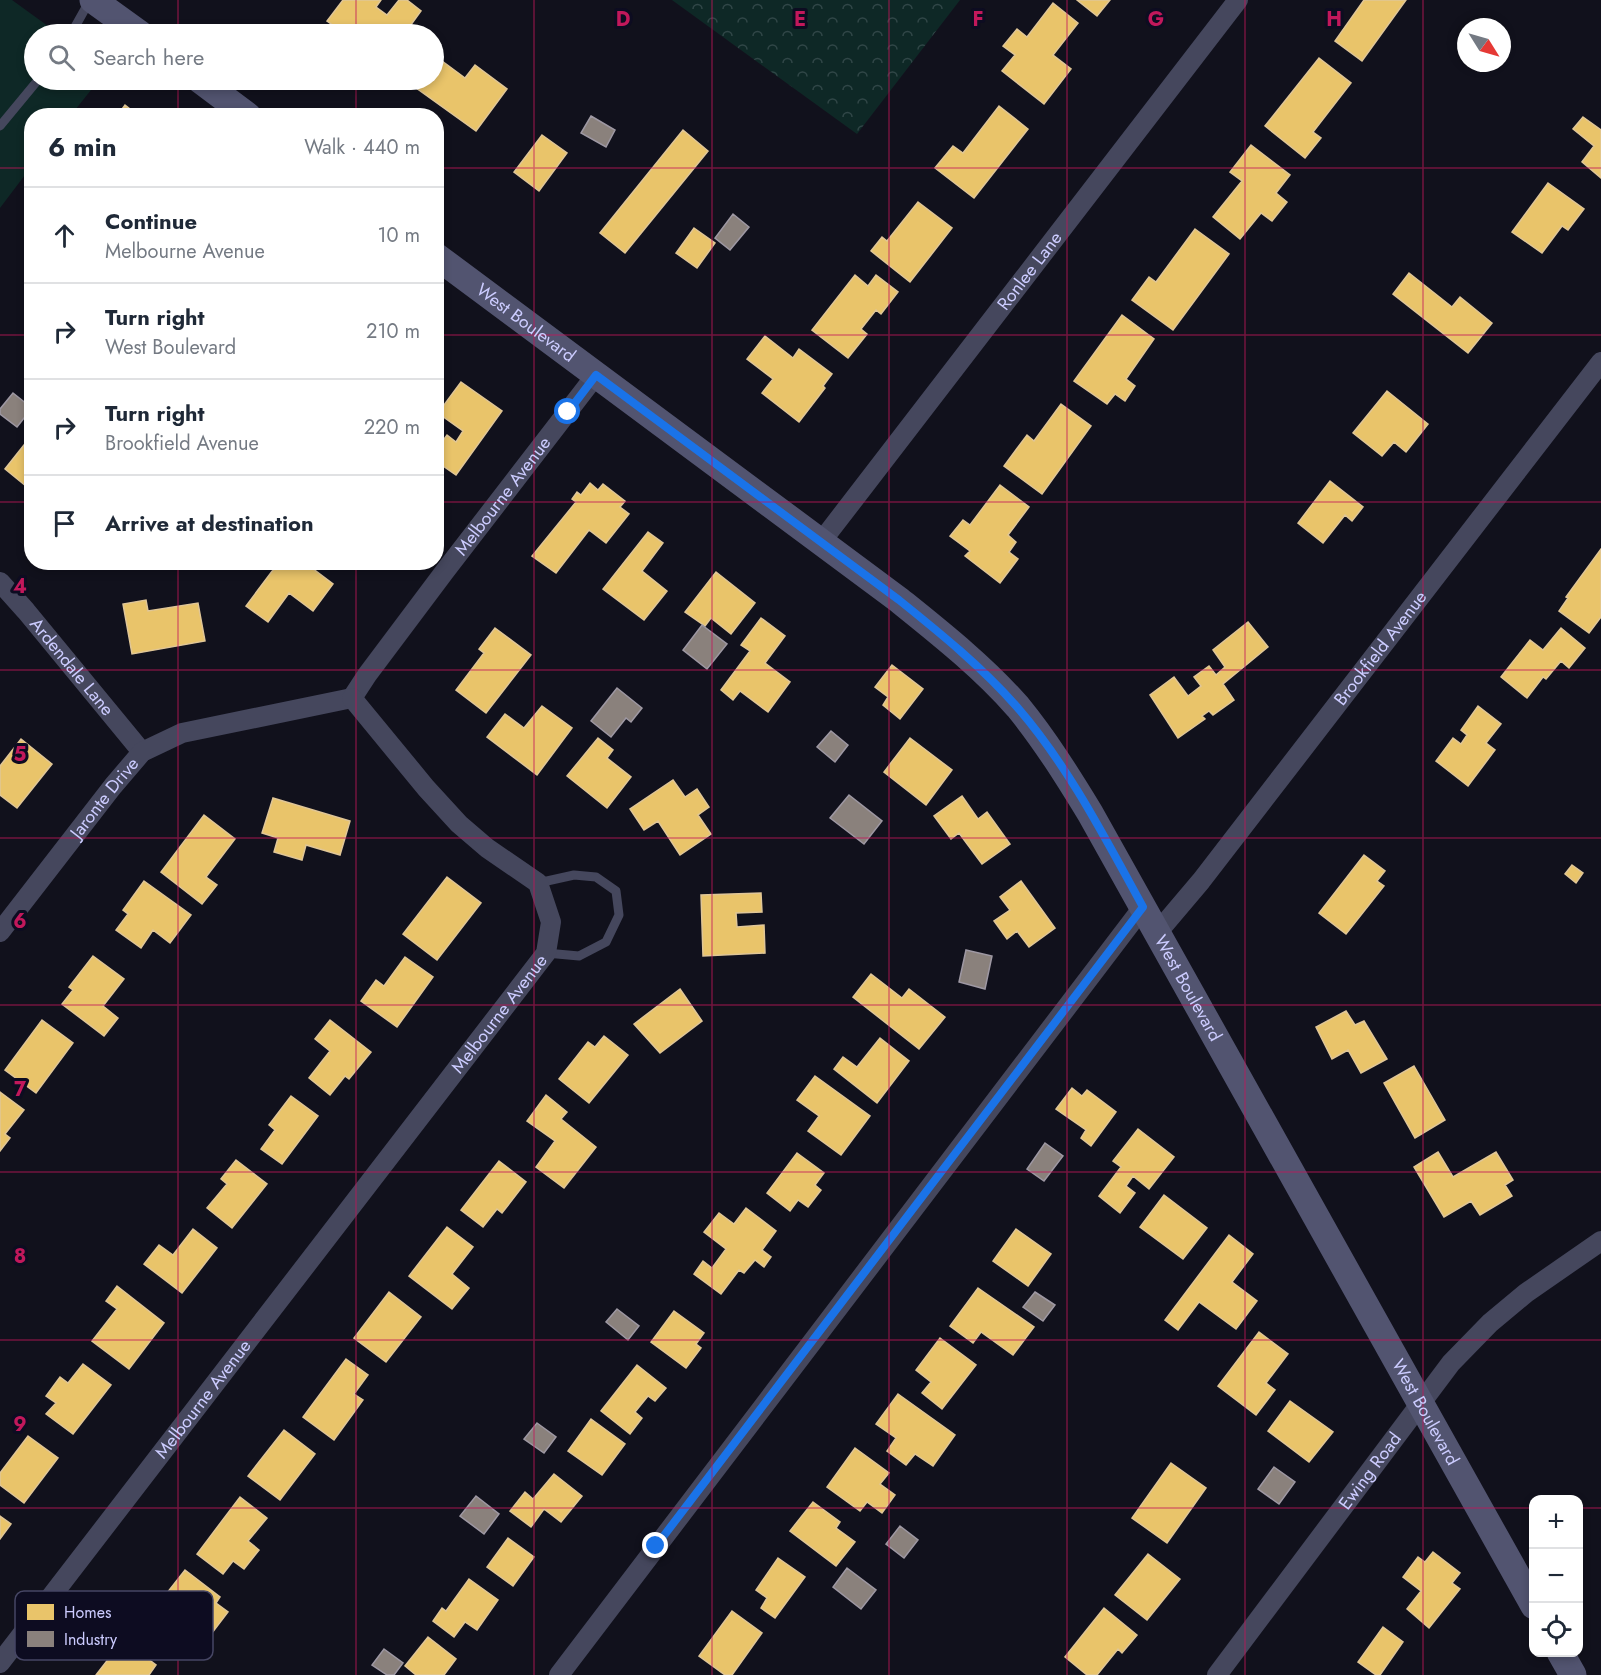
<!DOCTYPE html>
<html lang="en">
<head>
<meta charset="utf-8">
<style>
  body { margin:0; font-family:Jost,sans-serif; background:#f2f2f3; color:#1f2937 }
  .controls { position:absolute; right:18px; bottom:18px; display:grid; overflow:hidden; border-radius:12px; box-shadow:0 3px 9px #0003 }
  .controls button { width:54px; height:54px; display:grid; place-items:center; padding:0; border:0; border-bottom:2px solid #e0e1e3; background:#fff; color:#1f2937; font:30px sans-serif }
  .compass { position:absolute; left:1457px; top:18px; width:54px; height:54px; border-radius:50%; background:#fff; box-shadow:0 3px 9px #0003; rotate:127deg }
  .stop { position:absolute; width:18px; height:18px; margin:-14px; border:4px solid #1a73e8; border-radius:50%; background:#fff }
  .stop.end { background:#1a73e8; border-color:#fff; box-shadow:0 2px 6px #0008 }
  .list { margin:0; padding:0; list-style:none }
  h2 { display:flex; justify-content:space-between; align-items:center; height:78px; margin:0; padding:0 24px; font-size:26px }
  h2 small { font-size:20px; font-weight:400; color:#747a83 }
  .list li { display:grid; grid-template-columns:39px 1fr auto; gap:18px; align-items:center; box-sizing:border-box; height:96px; padding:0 24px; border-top:2px solid #e0e1e3 }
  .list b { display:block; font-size:22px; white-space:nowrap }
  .list p { margin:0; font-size:20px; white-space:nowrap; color:#747a83 }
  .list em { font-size:20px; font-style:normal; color:#747a83 }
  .icon { flex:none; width:33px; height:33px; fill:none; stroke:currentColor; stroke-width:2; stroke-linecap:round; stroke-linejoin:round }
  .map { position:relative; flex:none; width:1601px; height:1675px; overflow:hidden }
  .search { position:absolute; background:#fff; box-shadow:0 3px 9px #0003; left:24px; top:24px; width:420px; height:66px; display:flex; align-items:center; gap:15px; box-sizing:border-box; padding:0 21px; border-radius:33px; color:#747a83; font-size:22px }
  .panel { position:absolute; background:#fff; box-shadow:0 3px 9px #0003; left:24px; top:108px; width:420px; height:462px; border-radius:24px }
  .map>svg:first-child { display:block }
  .grass { fill:#0e2826 }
  .forest { fill:url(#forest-crowns) }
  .homes { fill:#e9c46a; stroke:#e0c697; stroke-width:1.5 }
  .industry { fill:#8a817c; stroke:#9e98a3; stroke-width:1.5 }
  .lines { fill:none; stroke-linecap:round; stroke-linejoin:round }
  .lane { stroke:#45475d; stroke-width:9 }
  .street { stroke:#45475d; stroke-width:20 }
  .secondary { stroke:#525470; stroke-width:27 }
  .route { stroke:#1a73e8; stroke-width:8 }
  .grid { fill:none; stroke:#c2185b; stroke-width:1.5; stroke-opacity:0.55 }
  .labels { text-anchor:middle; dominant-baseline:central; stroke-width:6; stroke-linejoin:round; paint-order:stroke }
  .street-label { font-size:18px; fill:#ccf; stroke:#0d0c21 }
  .key { fill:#0d0c21; stroke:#464664; stroke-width:1.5 }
  .key-label { font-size:16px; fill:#ccf }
  .grid-label { font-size:20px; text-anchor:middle; font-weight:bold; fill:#c2185b; stroke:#0d0c21; stroke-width:6; stroke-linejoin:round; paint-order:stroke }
</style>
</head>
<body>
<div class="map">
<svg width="1601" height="1675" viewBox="0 0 1601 1675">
  <defs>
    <pattern id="forest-crowns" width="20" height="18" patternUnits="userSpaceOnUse" patternTransform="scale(1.5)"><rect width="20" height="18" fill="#0e2826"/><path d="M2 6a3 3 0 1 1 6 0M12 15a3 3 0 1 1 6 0" fill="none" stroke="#304647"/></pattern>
  </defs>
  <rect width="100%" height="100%" fill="#11111c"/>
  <path class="grass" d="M 0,0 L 12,0 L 59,34 L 34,34 L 34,80 L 99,80 L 71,115 L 32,116 L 31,167 L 0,208 Z"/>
  <path class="forest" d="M 672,0 L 960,0 L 857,134 Z"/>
  <path class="homes" d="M 343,0 L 381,0 L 376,7 L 387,15 L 399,0 L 407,0 L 421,11 L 405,33 L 402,31 L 399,34 L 346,34 L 327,21 Z
    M 1077,0 L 1110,0 L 1097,16 Z
    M 1364,0 L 1406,0 L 1362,61 L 1335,41 Z
    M 1053,3 L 1078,23 L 1053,55 L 1071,69 L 1044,104 L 1002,71 L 1015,55 L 1003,46 L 1017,29 L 1027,37 Z
    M 434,55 L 465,78 L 475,65 L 507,89 L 476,131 L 405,80 L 434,80 Z
    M 1319,58 L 1351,83 L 1313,132 L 1321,138 L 1305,158 L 1265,126 Z
    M 125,105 L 139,116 L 117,116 Z
    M 999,106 L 1028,129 L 974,198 L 935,168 L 953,146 L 963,153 Z
    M 1583,117 L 1601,130 L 1601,178 L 1582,162 L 1594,146 L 1573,129 Z
    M 683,130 L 708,151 L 625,253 L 600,233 Z
    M 542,135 L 567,153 L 539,191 L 514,172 Z
    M 1251,145 L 1290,175 L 1276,193 L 1287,202 L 1272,221 L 1261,213 L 1240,239 L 1213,217 L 1242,181 L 1230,172 Z
    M 1548,183 L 1584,209 L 1568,230 L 1562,226 L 1542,253 L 1512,232 Z
    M 918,202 L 952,228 L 910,282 L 871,251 L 882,237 L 887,241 Z
    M 694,228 L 715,243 L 697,268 L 676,253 Z
    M 1195,229 L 1229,254 L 1173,330 L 1132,300 L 1149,277 L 1156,282 Z
    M 1409,273 L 1452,307 L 1460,297 L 1492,323 L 1468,353 L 1393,294 Z
    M 855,275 L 868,286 L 876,275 L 898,292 L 881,314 L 876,310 L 861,329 L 867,334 L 848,358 L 812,330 Z
    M 1122,315 L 1154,339 L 1126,379 L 1135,386 L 1125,401 L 1115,394 L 1107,404 L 1074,381 Z
    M 765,336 L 793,358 L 799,349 L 832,374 L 823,386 L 825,388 L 799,422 L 762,393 L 773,379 L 747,359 Z
    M 461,382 L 502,411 L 456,475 L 436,461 L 436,450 L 447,435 L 456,442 L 463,431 L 438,413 Z
    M 1387,391 L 1428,424 L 1406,452 L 1394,442 L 1382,456 L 1353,433 Z
    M 1061,404 L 1091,426 L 1042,494 L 1004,466 L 1027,435 L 1034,441 Z
    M 32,435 L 32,491 L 5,469 Z
    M 1330,481 L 1363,507 L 1352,521 L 1345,515 L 1323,543 L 1298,523 Z
    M 590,483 L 598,490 L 603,484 L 625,501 L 620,507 L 629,514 L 606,543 L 589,530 L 556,573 L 532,556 L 576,502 L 572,499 L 577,492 L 581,495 Z
    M 1000,485 L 1029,507 L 1008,535 L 1016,542 L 1009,552 L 1018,559 L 1000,583 L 965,556 L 970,551 L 950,536 L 963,520 L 970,525 Z
    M 648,532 L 663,543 L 642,571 L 667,591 L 644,620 L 603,589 Z
    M 1601,549 L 1601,617 L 1589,633 L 1559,611 L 1568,598 L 1566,597 Z
    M 265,562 L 304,562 L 333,584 L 313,611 L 289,593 L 268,622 L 246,606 L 273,570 Z
    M 716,572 L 755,603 L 731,634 L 711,618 L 705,626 L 685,612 Z
    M 146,600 L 148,611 L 198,603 L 205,641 L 132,654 L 123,604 Z
    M 761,618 L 785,636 L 765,663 L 790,682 L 768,712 L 740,691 L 733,700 L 721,690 L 750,651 L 741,645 Z
    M 1248,622 L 1268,647 L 1223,684 L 1234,700 L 1213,715 L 1209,711 L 1202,716 L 1205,719 L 1178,738 L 1150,695 L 1174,677 L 1188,696 L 1201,686 L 1194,677 L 1209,666 L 1216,675 L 1225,667 L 1213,650 Z
    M 495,628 L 531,655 L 486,713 L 456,690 L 484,653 L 479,649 Z
    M 1561,628 L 1585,648 L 1569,668 L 1561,661 L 1546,679 L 1543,677 L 1527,698 L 1501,677 L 1530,640 L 1543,650 Z
    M 892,665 L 923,689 L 900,719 L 883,705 L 888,697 L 875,687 Z
    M 542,706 L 572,728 L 537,775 L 487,737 L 505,714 L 524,728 Z
    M 1478,706 L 1501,724 L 1486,743 L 1495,750 L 1468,786 L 1436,761 L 1453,738 L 1461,744 L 1467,735 L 1461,730 Z
    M 598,738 L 613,750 L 607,758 L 631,777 L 607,808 L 567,776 Z
    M 910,738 L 952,770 L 926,805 L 884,772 Z
    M 21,739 L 52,764 L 17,808 L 0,795 L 0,766 Z
    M 673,780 L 685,797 L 697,789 L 709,807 L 698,815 L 711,834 L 680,855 L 658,821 L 644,830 L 630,809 Z
    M 962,796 L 978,819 L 987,812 L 1010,844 L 982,864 L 959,833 L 951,839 L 934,816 Z
    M 273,798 L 350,821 L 340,855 L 306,845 L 302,860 L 274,852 L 278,838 L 262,833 Z
    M 204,815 L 235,839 L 206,877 L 217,885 L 202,904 L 161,872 Z
    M 1364,855 L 1385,871 L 1377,881 L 1384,886 L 1346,934 L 1319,913 Z
    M 1572,865 L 1583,873 L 1576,883 L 1565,874 Z
    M 447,877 L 481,903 L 437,960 L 403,934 Z
    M 144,881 L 191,915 L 170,943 L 153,930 L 141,948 L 116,930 L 128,914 L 123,910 Z
    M 1021,881 L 1055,928 L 1029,947 L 1017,931 L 1007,939 L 994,921 L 1010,910 L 1000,897 Z
    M 761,893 L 762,912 L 736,913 L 737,927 L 764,925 L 765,953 L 703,956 L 701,895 Z
    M 93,956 L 124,979 L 103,1006 L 118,1018 L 104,1036 L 62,1004 L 73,990 L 69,987 Z
    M 405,957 L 433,977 L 397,1027 L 361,1001 L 376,980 L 384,986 Z
    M 871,974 L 902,998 L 909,989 L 945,1017 L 919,1049 L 853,997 Z
    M 680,989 L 702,1021 L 660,1053 L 634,1024 Z
    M 1346,1011 L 1355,1025 L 1364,1021 L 1387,1059 L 1361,1073 L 1348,1050 L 1332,1059 L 1316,1027 Z
    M 42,1020 L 73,1043 L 36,1093 L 5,1070 Z
    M 330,1020 L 371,1052 L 349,1079 L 345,1076 L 330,1095 L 309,1078 L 330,1051 L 315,1039 Z
    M 604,1036 L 628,1055 L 589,1103 L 559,1079 L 588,1042 L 595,1047 Z
    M 880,1038 L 909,1061 L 877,1103 L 834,1069 L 843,1057 L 857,1067 Z
    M 1414,1066 L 1445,1120 L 1415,1138 L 1384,1083 Z
    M 815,1076 L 870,1116 L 841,1155 L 808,1131 L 819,1116 L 797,1100 Z
    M 1072,1088 L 1082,1096 L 1087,1090 L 1116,1112 L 1091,1146 L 1081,1138 L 1086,1130 L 1056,1109 Z
    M 0,1092 L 24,1110 L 5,1134 L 10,1138 L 0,1151 Z
    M 546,1095 L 567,1112 L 561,1119 L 596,1147 L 564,1188 L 536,1167 L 555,1141 L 527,1121 Z
    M 291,1096 L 318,1116 L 282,1164 L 261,1149 L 275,1130 L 269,1125 Z
    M 1138,1129 L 1174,1157 L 1149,1189 L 1133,1176 L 1126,1186 L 1135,1193 L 1120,1213 L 1099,1196 L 1121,1167 L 1113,1161 Z
    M 1438,1152 L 1453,1177 L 1496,1152 L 1513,1180 L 1505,1185 L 1512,1196 L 1480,1215 L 1471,1201 L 1444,1217 L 1414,1167 Z
    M 797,1153 L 824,1173 L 815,1185 L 821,1190 L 808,1207 L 798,1200 L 790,1211 L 767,1193 Z
    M 236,1160 L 267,1184 L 232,1228 L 207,1208 L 227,1184 L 221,1179 Z
    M 499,1161 L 526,1182 L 502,1213 L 497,1209 L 483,1227 L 461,1210 Z
    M 1164,1195 L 1207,1228 L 1183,1259 L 1140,1227 Z
    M 746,1208 L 776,1231 L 762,1250 L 771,1257 L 764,1267 L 755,1260 L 744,1273 L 739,1270 L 721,1294 L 694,1274 L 703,1261 L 712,1268 L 726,1249 L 704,1232 L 719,1213 L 734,1224 Z
    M 447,1227 L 473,1247 L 452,1274 L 469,1288 L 452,1309 L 409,1276 Z
    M 193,1229 L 217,1248 L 182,1293 L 144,1264 L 159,1245 L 173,1255 Z
    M 1016,1229 L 1051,1254 L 1028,1286 L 993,1261 Z
    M 1229,1235 L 1253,1254 L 1232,1282 L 1257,1301 L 1236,1329 L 1199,1302 L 1178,1330 L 1165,1320 Z
    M 117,1286 L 164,1323 L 129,1369 L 92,1341 L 117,1309 L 106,1301 Z
    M 978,1288 L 1034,1327 L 1013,1355 L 981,1332 L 973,1343 L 950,1326 Z
    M 389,1292 L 421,1317 L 386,1362 L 354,1338 Z
    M 674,1311 L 704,1333 L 696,1344 L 701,1348 L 686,1368 L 651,1342 Z
    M 1259,1332 L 1288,1354 L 1266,1383 L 1275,1390 L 1256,1415 L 1218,1386 Z
    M 940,1338 L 976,1365 L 942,1409 L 922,1393 L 931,1382 L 916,1370 Z
    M 346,1359 L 368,1375 L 354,1394 L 363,1400 L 334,1440 L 303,1417 Z
    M 83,1364 L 111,1385 L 73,1434 L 46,1414 L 56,1403 L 46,1396 L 60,1377 L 68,1383 Z
    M 637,1365 L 666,1388 L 655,1401 L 648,1396 L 635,1412 L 642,1418 L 630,1434 L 601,1411 Z
    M 898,1394 L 955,1435 L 933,1466 L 915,1454 L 906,1465 L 887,1451 L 896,1438 L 876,1424 Z
    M 1290,1401 L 1333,1432 L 1309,1462 L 1268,1431 Z
    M 591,1419 L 625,1444 L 602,1475 L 568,1451 Z
    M 284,1430 L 315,1454 L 280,1500 L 248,1476 Z
    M 28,1436 L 58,1458 L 24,1503 L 0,1485 L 0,1473 Z
    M 855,1448 L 889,1473 L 880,1484 L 895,1495 L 882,1513 L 867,1502 L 860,1511 L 827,1487 Z
    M 1171,1463 L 1206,1488 L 1167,1543 L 1132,1518 Z
    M 554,1474 L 582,1496 L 561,1522 L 544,1509 L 531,1527 L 510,1511 L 525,1492 L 533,1499 Z
    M 240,1497 L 267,1518 L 248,1541 L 259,1550 L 244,1569 L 233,1561 L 223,1574 L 197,1554 Z
    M 813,1502 L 840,1522 L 836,1528 L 855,1542 L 836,1566 L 790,1531 Z
    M 0,1516 L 11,1524 L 0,1539 Z
    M 508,1538 L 534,1557 L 513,1586 L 487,1567 Z
    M 1433,1552 L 1460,1573 L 1452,1583 L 1460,1589 L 1429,1628 L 1407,1609 L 1421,1591 L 1403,1577 L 1418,1557 L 1425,1562 Z
    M 1148,1554 L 1180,1579 L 1147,1620 L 1115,1595 Z
    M 778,1558 L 805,1577 L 775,1618 L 761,1608 L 767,1598 L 756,1590 Z
    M 185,1570 L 220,1597 L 216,1603 L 228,1612 L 196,1654 L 148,1617 Z
    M 469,1579 L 498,1600 L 477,1630 L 465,1622 L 454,1637 L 433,1621 L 442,1608 L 446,1611 Z
    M 1104,1608 L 1137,1635 L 1122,1653 L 1118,1649 L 1097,1675 L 1087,1675 L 1065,1657 Z
    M 732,1611 L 762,1633 L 732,1675 L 725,1675 L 699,1656 Z
    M 1383,1627 L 1403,1642 L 1380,1675 L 1376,1675 L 1358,1662 Z
    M 428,1637 L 456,1659 L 444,1675 L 416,1675 L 405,1666 Z
    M 123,1640 L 156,1665 L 149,1675 L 96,1675 Z"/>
  <path class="industry" d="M 591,116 L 615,130 L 606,147 L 581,133 Z
    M 733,214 L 749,227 L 730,250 L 715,238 Z
    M 13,393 L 32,408 L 17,427 L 0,414 L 0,409 Z
    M 702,625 L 727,644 L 707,669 L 683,650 Z
    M 617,688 L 642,708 L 631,722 L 626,718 L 611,737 L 591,721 Z
    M 831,731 L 848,745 L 835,762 L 817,747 Z
    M 849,795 L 882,821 L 864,844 L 830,818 Z
    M 966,950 L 992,956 L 985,989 L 959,982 Z
    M 1045,1143 L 1063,1156 L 1044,1181 L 1027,1169 Z
    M 1035,1292 L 1055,1305 L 1043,1321 L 1023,1307 Z
    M 617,1309 L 639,1326 L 628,1340 L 606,1322 Z
    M 537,1423 L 556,1437 L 544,1453 L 524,1439 Z
    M 1274,1467 L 1295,1482 L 1279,1504 L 1258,1489 Z
    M 476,1496 L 499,1514 L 484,1534 L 460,1516 Z
    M 900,1526 L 918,1540 L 904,1558 L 886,1544 Z
    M 847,1568 L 876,1590 L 861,1609 L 833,1587 Z
    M 384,1649 L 403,1663 L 394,1675 L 387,1675 L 372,1665 Z"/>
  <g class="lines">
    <path class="lane" d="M 71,34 L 90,0
      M 0,126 L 38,80
      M 538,883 L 574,875 L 596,877 L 616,891 L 619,915 L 606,942 L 579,956 L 546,953"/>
    <g class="street">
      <path id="s1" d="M 821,542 L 1238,0"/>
      <path id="s2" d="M 0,582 L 26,611 L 142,752"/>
      <path id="s3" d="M 352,698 L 367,675 L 445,571 L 596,375"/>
      <path id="s4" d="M 0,932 L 113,786 L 142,752 L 182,733 L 352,698"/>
      <path id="s5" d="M 1157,933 L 1201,881 L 1601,362"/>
      <path id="s6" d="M 0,1663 L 546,953 L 551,922 L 538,883 L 487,848 L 459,824 L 426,788 L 352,698"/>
      <path d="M 559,1675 L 1143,907"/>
      <path id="s7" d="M 1217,1675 L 1451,1363 L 1490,1323 L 1526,1293 L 1601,1241"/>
    </g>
    <g class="secondary">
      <path d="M 93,0 L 140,34"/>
      <path d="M 200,80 L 248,116"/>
      <path id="s8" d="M 436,256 L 899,600 C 940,633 983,667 1018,707 C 1045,740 1068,777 1090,813 L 1534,1606"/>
      <path d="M 1560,1652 L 1573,1675"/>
    </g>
  </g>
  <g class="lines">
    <path class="route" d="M 568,412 L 596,375 L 899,600 C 940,633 982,667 1017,707 C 1069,767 1105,838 1143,907 L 656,1546"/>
  </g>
  <path class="grid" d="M 178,0 L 178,34M 356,0 L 356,34M 534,0 L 534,1675M 712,0 L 712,1675M 889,0 L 889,1675M 1067,0 L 1067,1675M 1245,0 L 1245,1675M 1423,0 L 1423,1675M 178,80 L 178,116M 356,80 L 356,116M 0,168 L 32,168M 436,168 L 1601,168M 0,335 L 32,335M 436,335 L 1601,335M 0,502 L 32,502M 436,502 L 1601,502M 178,562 L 178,1675M 356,562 L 356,1675M 0,670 L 1601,670M 0,838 L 1601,838M 0,1005 L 1601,1005M 0,1172 L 1601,1172M 0,1340 L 1601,1340M 0,1508 L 1534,1508M 1578,1508 L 1601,1508"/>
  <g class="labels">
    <g class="street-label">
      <text stroke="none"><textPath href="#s1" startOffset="342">Ronlee Lane</textPath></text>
      <text stroke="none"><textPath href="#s8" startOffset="112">West Boulevard</textPath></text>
      <text stroke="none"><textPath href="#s3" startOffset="252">Melbourne Avenue</textPath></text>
      <text stroke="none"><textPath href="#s5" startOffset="362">Brookfield Avenue</textPath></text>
      <text stroke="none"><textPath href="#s2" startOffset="111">Ardendale Lane</textPath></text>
      <text stroke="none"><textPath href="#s4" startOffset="170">Jaronte Drive</textPath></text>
      <text stroke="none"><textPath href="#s8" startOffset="1066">West Boulevard</textPath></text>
      <text stroke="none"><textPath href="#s6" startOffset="819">Melbourne Avenue</textPath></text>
      <text stroke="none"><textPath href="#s6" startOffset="333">Melbourne Avenue</textPath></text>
      <text stroke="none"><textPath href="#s8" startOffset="1552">West Boulevard</textPath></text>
      <text stroke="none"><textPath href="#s7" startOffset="255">Ewing Road</textPath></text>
    </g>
  </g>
  <rect x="15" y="1591" width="198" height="69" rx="9" class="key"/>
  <rect x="27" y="1604" width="27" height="16" fill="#e9c46a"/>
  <rect x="27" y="1631" width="27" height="16" fill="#8a817c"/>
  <g class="key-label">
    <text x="64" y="1618">Homes</text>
    <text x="64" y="1645">Industry</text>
  </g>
  <g class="grid-label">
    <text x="623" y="26">D</text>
    <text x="800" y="26">E</text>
    <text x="978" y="26">F</text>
    <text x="1156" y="26">G</text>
    <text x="1334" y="26">H</text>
    <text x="20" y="593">4</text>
    <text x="20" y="761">5</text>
    <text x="20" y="928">6</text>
    <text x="20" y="1096">7</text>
    <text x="20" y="1263">8</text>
    <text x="20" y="1431">9</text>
  </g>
</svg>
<div class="controls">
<button>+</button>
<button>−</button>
<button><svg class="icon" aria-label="locate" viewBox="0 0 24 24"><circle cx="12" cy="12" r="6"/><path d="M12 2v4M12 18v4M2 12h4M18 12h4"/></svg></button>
</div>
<svg class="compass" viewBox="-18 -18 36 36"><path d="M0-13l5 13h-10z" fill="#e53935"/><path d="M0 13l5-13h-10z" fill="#747a83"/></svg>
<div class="stop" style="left:568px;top:412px"></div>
<div class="stop end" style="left:656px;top:1546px"></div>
<div class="search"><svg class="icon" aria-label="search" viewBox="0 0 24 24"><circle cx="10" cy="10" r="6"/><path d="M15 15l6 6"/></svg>Search here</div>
<section class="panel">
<h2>6 min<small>Walk · 440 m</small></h2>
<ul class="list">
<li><svg class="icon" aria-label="ahead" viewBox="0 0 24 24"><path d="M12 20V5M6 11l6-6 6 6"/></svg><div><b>Continue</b><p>Melbourne Avenue</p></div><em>10 m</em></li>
<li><svg class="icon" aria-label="right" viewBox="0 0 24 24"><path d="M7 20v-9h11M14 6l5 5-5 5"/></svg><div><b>Turn right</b><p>West Boulevard</p></div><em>210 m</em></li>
<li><svg class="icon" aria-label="right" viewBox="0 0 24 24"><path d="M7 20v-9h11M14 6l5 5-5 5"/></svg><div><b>Turn right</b><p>Brookfield Avenue</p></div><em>220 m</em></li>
<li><svg class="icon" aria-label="arrive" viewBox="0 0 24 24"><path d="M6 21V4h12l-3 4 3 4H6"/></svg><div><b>Arrive at destination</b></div></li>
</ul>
</section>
</div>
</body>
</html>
